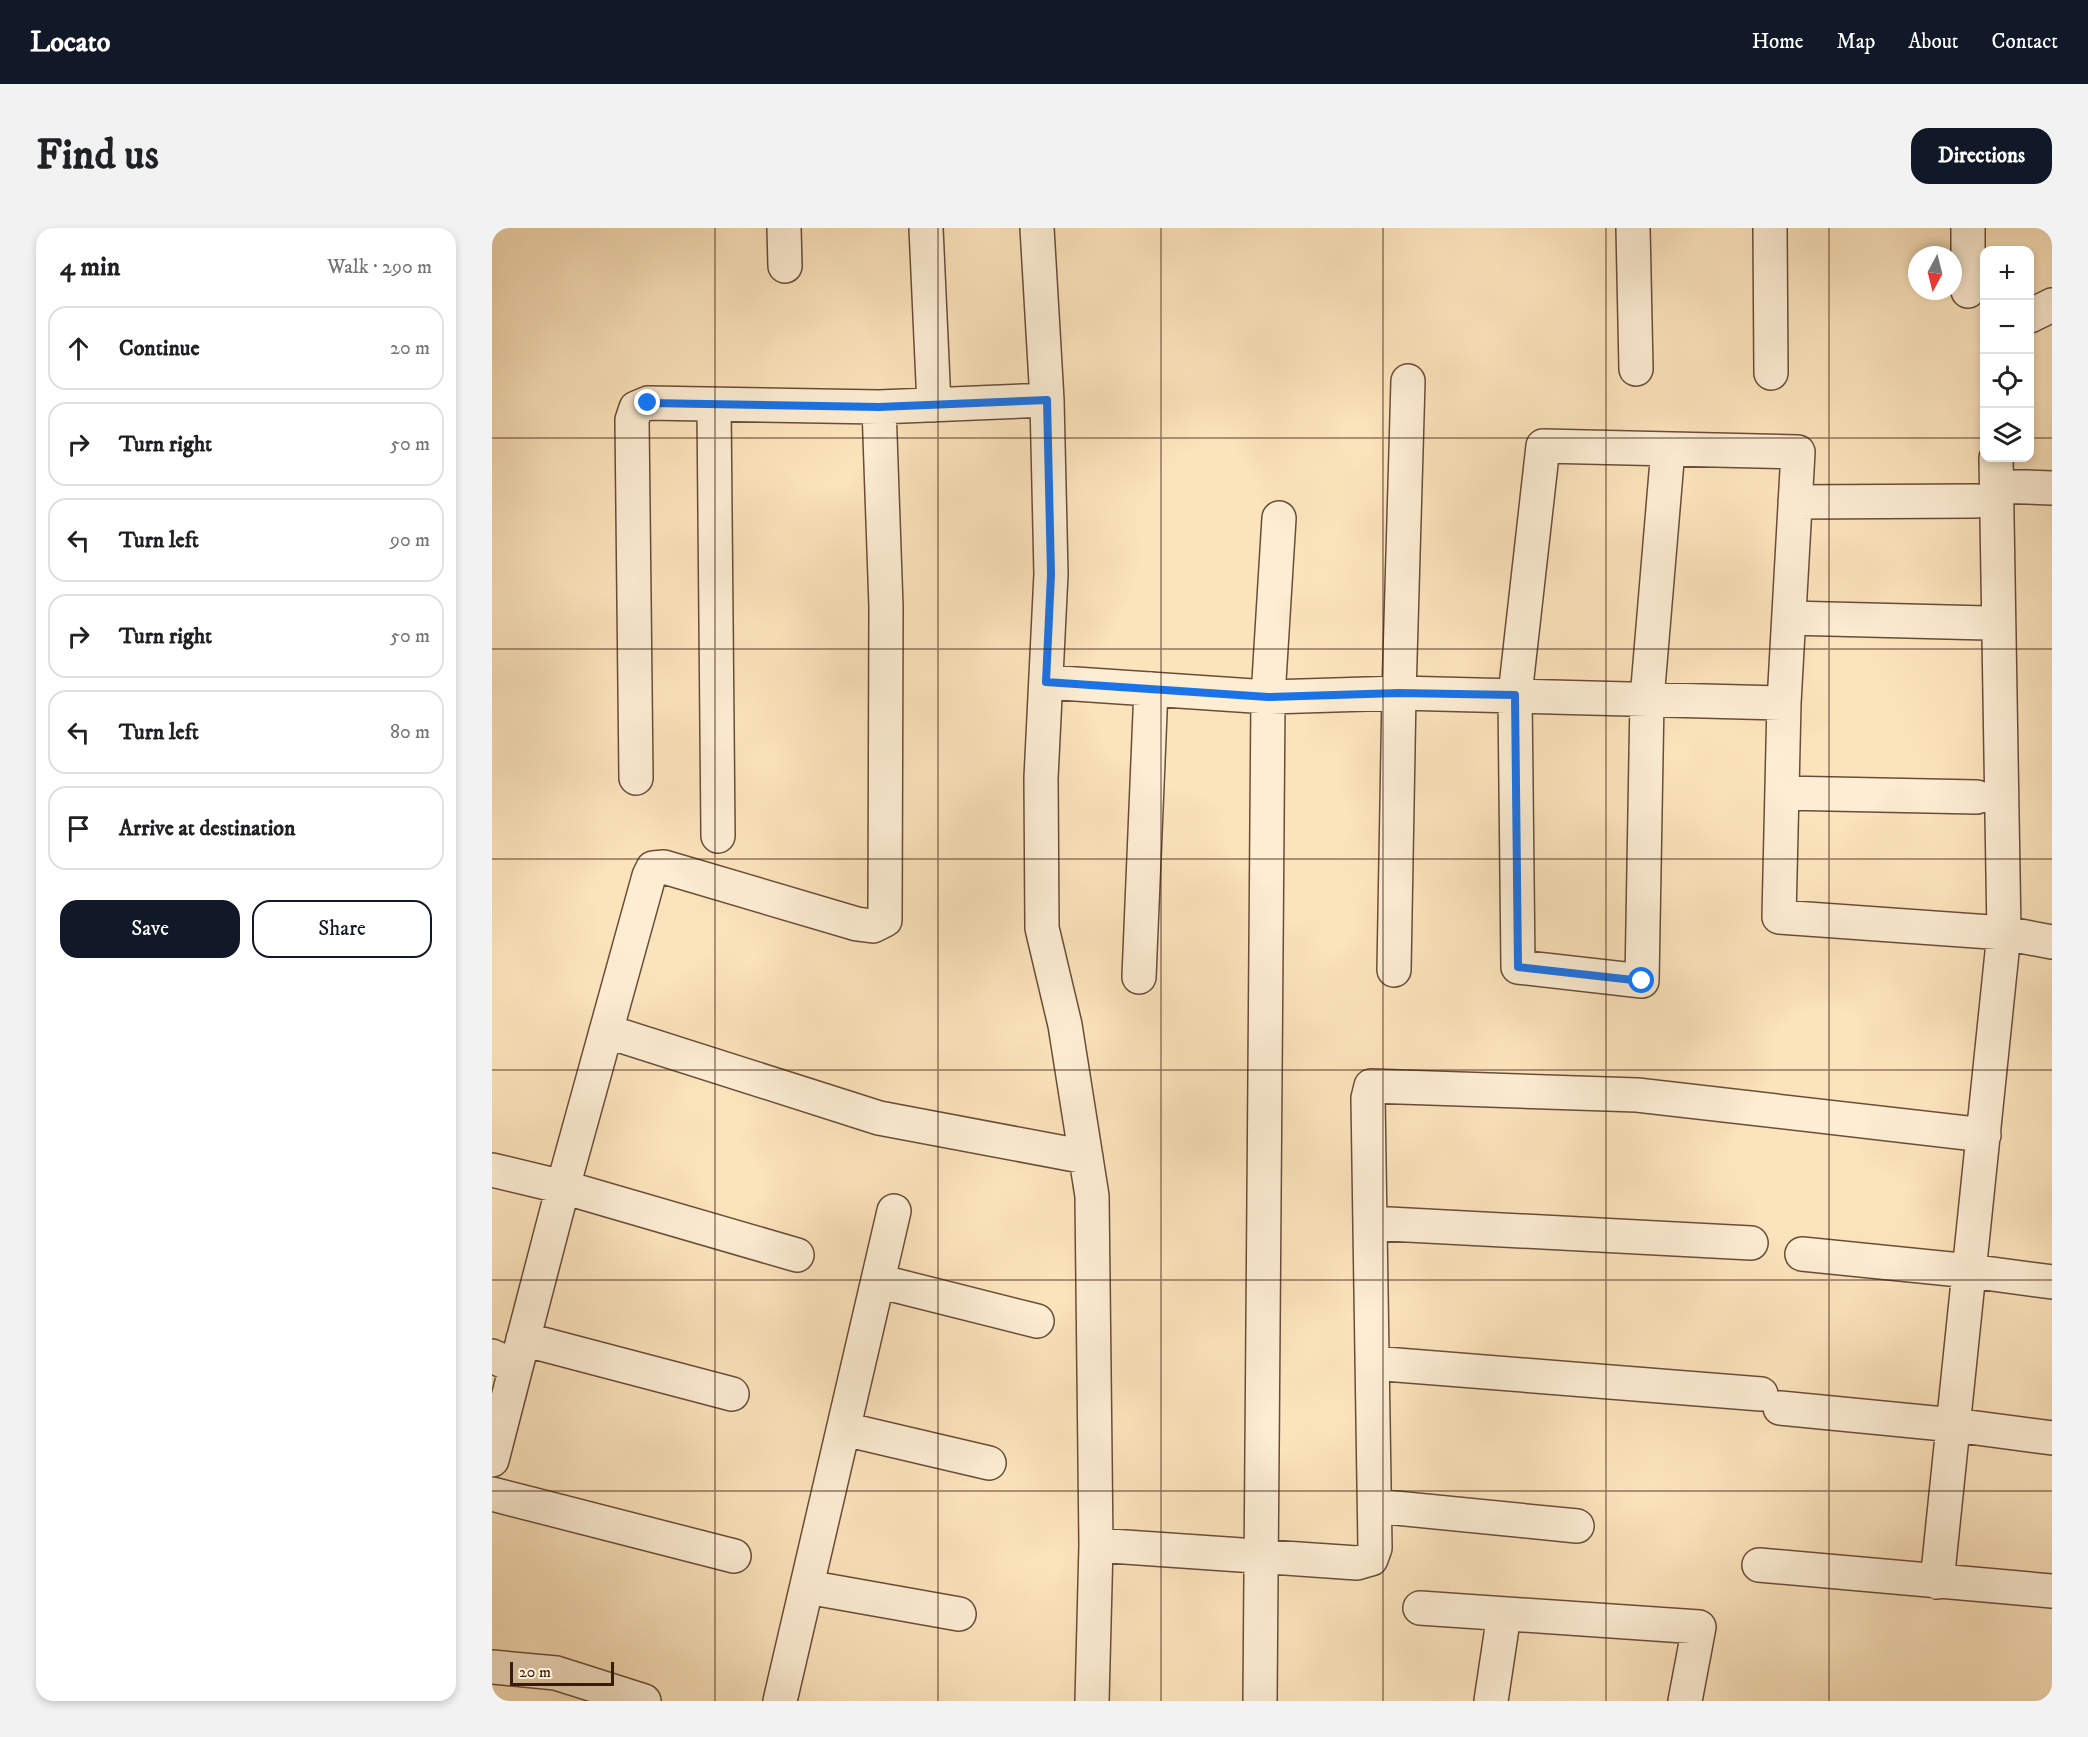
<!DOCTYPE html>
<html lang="en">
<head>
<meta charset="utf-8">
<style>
  body { margin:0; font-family:"IM FELL DW Pica",serif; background:#f2f2f2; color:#202124 }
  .controls { position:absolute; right:18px; top:18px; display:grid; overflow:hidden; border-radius:12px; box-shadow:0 3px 9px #0003 }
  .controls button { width:54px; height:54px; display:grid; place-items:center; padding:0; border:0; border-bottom:2px solid #e0e0e0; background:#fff; color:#202124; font:30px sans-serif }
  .compass { position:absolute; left:1416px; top:18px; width:54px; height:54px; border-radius:50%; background:#fff; box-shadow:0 3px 9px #0003; rotate:187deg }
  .scale { position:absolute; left:18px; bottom:15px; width:104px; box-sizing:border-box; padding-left:6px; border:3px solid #391b0d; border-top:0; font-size:16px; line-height:21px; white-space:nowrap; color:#391b0d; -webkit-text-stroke:4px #fcedd3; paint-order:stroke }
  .stop { position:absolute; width:18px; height:18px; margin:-14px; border:4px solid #1a73e8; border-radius:50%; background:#fff }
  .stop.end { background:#1a73e8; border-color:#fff; box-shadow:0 2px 6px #0008 }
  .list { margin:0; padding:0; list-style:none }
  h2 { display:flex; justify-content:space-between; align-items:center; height:78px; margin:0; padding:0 24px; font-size:26px }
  h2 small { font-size:20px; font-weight:400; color:#757577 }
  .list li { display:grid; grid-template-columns:39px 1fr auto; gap:18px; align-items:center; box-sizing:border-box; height:84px; margin:0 12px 12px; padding:0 12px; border:2px solid #e0e0e0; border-radius:18px }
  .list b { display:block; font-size:22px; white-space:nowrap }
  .list em { font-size:20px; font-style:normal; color:#757577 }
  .actions { display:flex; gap:12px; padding:18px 24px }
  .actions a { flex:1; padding:14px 0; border:2px solid #111827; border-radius:18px; text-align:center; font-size:21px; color:#111827 }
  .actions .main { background:#111827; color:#fff }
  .icon { flex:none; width:33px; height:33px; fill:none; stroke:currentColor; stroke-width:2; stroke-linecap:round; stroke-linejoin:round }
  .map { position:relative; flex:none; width:1560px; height:1473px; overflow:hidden; border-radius:18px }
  header { display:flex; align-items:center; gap:36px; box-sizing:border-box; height:84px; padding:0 30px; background:#111827; color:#fff }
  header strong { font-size:28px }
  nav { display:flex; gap:33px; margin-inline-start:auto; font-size:21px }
  .intro { display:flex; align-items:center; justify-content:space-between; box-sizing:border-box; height:144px; padding:0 36px }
  h1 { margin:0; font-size:42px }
  .button { padding:15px 27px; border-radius:18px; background:#111827; color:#fff; font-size:21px; font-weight:700 }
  main { display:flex; gap:36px; padding:0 36px }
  aside { flex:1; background:#fff; border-radius:18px; box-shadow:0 3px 9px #0003 }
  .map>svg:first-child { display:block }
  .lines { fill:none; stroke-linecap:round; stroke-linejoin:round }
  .minor-casing { stroke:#6a4d38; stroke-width:36 }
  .minor { stroke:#fcedd3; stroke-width:33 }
  .route { stroke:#1a73e8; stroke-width:8 }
  .grid { fill:none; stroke:#391b0d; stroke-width:1.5; stroke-opacity:0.55 }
</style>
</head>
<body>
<header>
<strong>Locato</strong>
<nav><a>Home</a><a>Map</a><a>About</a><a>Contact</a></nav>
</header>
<div class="intro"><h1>Find us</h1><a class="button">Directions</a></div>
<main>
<aside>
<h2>4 min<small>Walk · 290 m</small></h2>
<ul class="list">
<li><svg class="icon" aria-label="ahead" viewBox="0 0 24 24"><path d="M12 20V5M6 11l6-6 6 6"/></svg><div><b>Continue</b></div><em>20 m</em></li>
<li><svg class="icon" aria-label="right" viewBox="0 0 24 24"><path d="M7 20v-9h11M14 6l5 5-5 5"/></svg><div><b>Turn right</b></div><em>50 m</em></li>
<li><svg class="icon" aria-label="left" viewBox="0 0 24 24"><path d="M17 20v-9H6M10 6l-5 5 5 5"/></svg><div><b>Turn left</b></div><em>90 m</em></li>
<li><svg class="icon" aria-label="right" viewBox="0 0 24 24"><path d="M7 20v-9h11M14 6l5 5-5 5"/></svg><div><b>Turn right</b></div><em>50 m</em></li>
<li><svg class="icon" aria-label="left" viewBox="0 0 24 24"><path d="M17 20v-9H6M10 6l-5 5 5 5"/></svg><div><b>Turn left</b></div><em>80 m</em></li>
<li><svg class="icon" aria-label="arrive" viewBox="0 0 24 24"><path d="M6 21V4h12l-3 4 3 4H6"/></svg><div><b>Arrive at destination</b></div></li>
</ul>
<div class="actions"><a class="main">Save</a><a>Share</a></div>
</aside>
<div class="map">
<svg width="1560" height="1473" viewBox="0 0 1560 1473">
  <rect width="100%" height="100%" fill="#fbe3bb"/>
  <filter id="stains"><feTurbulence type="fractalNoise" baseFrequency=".00333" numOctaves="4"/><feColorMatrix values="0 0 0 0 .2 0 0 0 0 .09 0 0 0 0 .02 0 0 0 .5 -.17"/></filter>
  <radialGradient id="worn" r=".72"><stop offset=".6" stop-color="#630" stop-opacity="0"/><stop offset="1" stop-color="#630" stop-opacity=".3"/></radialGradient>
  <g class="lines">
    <g class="minor-casing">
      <path id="minor" d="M 292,0 L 293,38
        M 434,0 L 442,177
        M 545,0 L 555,172 L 559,346 L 549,550 L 550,700 L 573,797 L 600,968 L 604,1317 L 600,1473
        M 1141,0 L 1144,141
        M 1278,0 L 1279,145
        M 1476,63 L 1476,0
        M 1538,88 L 1560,77
        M 222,177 L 226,608
        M 1176,221 L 1155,471 L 1150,753 L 1026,739 L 1023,467 L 1051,218 L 1306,224 L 1292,475
        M 1505,258 L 1560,260
        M 1303,274 L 1484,273
        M 1297,390 L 1495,395
        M 554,454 L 776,469 L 907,465 L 1292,475 L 1287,689 L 1512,705 L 1560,714
        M 144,550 L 140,192 L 144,180 L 156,175 L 387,179 L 555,172
        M 1290,565 L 1485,569
        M 902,742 L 907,465 L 916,153
        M 647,749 L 659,461
        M 114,803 L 387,890 L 594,929
        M 0,942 L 71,959 L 305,1027
        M 878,995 L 1259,1015
        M 1310,1026 L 1478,1043 L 1560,1054
        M 386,1053 L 545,1093
        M 31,1111 L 240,1166
        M 0,1128 L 24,1139 L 0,1232
        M 880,1135 L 1269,1166
        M 24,1139 L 71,959 L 157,648 L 161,640 L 172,639 L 365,696 L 381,698 L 393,692 L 394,379 L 387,179
        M 1288,1180 L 1462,1197 L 1560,1210
        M 352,1201 L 497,1235
        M 0,1266 L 242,1328
        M 883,1278 L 1085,1298
        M 604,1317 L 865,1335 L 879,1331 L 883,1320 L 876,870 L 879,858 L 1145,867 L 1492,907
        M 1267,1337 L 1560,1363
        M 1445,1354 L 1512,705 L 1504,230
        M 315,1359 L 467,1386
        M 928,1380 L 1207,1399 L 1193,1473
        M 0,1439 L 64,1445 L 152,1473
        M 288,1473 L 402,983
        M 768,1473 L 776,469 L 787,290
        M 999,1473 L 1012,1386"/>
    </g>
    <use href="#minor" class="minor"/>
  </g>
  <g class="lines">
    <path class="route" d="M 156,175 L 387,179 L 555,172 L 559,346 L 554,454 L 776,469 L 907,465 L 1023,467 L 1026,739 L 1150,753"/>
  </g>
  <path class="grid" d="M 223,0 L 223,1473M 446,0 L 446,1473M 669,0 L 669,1473M 891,0 L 891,1473M 1114,0 L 1114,1473M 1337,0 L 1337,1473M 0,210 L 1492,210M 1538,210 L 1560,210M 0,421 L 1560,421M 0,631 L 1560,631M 0,842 L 1560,842M 0,1052 L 1560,1052M 0,1263 L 1560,1263"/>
  <rect width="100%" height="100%" filter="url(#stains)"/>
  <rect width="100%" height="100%" fill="url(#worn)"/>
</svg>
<div class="controls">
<button>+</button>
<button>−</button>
<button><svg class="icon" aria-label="locate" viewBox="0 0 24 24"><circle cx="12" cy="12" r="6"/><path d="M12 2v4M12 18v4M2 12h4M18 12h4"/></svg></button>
<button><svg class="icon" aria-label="layers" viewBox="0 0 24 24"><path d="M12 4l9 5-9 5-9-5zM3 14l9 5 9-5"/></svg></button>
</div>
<svg class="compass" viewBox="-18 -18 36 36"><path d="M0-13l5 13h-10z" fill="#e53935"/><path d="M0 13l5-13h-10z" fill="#757577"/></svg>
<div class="scale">20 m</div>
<div class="stop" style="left:1150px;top:753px"></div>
<div class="stop end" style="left:156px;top:175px"></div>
</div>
</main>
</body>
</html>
